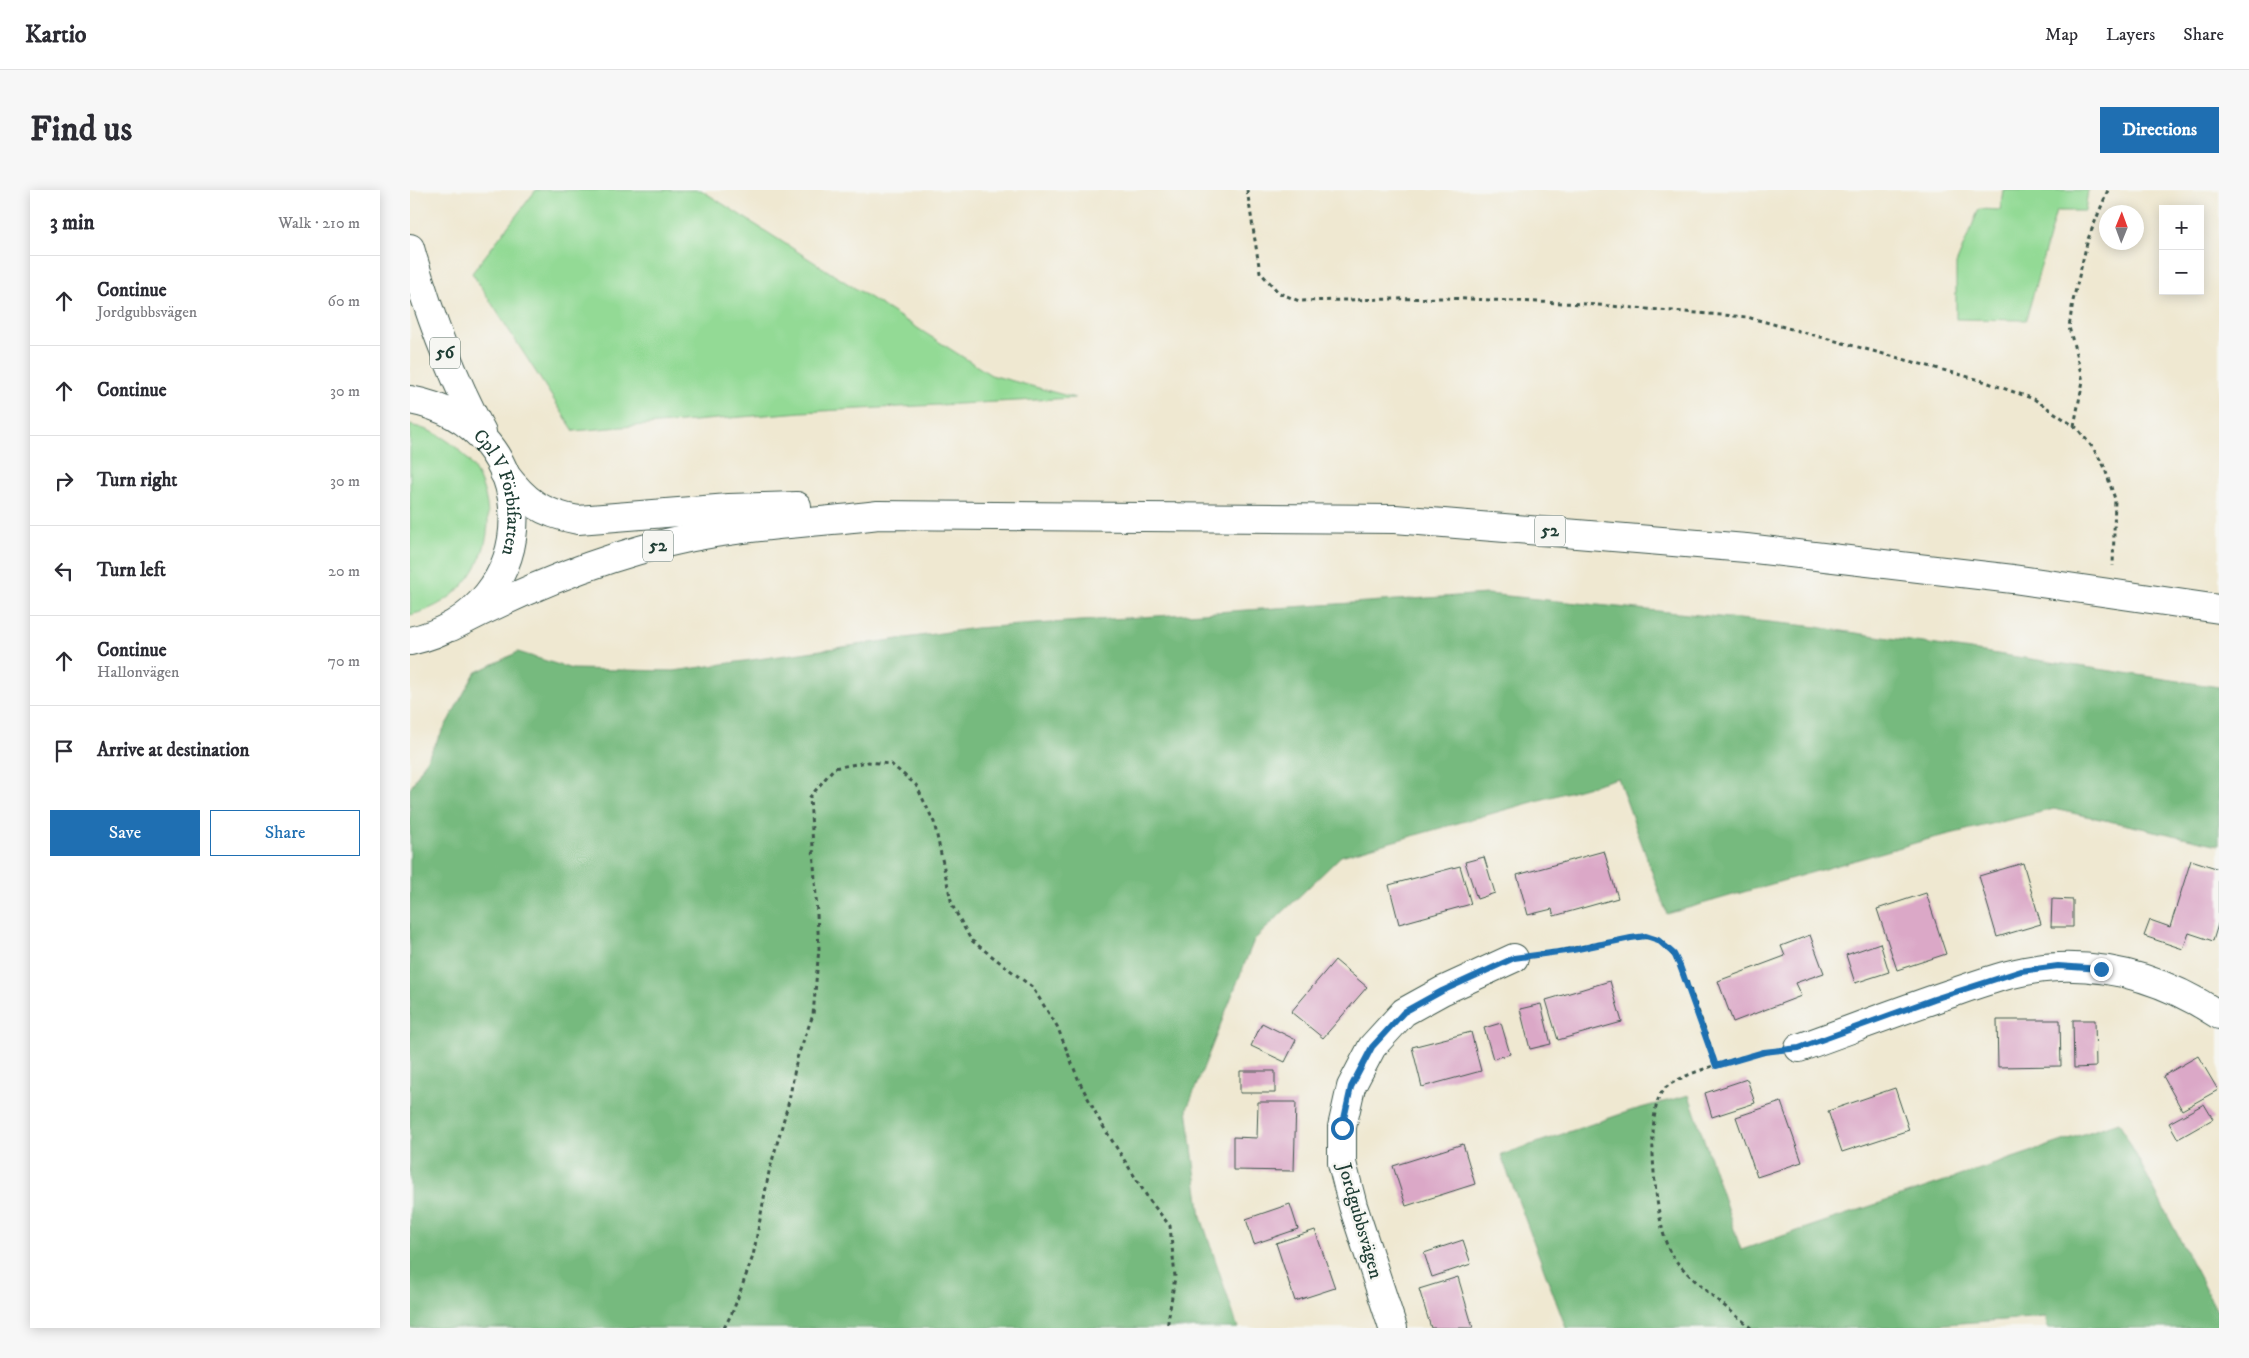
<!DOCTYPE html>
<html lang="en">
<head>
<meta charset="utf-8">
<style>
  body { margin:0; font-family:"IM FELL DW Pica",serif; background:#f7f7f7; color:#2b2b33 }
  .controls { position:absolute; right:15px; top:15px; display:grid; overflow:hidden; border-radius:0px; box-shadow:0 2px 12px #0003 }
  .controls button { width:45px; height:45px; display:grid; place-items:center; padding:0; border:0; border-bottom:1px solid #e1e1e2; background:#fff; color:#2b2b33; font:25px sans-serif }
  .compass { position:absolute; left:1689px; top:15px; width:45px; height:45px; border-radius:50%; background:#fff; box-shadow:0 2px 12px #0003; rotate:1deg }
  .stop { position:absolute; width:15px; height:15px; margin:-11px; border:4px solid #1f6fb2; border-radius:50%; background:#fff }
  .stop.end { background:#1f6fb2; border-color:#fff; box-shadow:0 1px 5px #0008 }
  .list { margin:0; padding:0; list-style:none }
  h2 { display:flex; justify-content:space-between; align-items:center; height:65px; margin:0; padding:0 20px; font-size:21px }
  h2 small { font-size:16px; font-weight:400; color:#7c7c81 }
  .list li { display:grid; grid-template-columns:32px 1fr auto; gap:15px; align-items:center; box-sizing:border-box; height:90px; padding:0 20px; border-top:1px solid #e1e1e2 }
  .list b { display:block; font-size:19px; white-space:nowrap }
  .list p { margin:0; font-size:16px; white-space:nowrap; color:#7c7c81 }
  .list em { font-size:16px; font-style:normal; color:#7c7c81 }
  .actions { display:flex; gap:10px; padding:15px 20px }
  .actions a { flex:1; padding:11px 0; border:1px solid #1f6fb2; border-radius:0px; text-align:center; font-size:18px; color:#1f6fb2 }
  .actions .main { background:#1f6fb2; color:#fff }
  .icon { flex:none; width:28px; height:28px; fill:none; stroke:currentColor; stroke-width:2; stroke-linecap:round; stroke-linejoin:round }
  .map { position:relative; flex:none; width:1809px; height:1138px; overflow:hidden; border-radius:0px }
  header { display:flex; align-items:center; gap:30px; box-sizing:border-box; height:70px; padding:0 25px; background:#fff; border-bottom:1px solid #e1e1e2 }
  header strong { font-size:24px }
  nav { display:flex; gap:28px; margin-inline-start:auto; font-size:18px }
  .intro { display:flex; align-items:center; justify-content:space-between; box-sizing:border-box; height:120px; padding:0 30px }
  h1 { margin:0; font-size:35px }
  .button { padding:12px 22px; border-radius:0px; background:#1f6fb2; color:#fff; font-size:18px; font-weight:700 }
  main { display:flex; gap:30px; padding:0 30px }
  aside { flex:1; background:#fff; border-radius:0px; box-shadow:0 2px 12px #0003 }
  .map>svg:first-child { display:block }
  .green { fill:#93da95; stroke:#598c64 }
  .forest { fill:#76ba7e; stroke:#4a7c59 }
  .building { fill:#dba8c7 }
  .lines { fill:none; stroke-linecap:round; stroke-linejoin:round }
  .minor-casing { stroke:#3e574c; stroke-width:30 }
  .highway-casing { stroke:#3e574c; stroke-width:30 }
  .path { stroke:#3e574c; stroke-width:3; stroke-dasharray:4 4; stroke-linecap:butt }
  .minor { stroke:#fff; stroke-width:28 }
  .highway { stroke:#fff; stroke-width:28 }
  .route { stroke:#1f6fb2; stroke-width:6 }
  .labels { text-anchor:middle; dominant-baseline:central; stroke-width:5; stroke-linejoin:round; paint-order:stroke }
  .shield { fill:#f6f6f2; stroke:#60746d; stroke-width:1 }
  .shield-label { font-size:18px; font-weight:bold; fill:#1f3d34 }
  .street-label { font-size:19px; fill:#1f3d34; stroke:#f6f6f2 }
</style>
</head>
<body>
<header>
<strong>Kartio</strong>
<nav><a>Map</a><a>Layers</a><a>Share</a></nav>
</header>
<div class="intro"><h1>Find us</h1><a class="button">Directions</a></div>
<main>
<aside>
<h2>3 min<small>Walk · 210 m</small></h2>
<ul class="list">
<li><svg class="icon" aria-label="ahead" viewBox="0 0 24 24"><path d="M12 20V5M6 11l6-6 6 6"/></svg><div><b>Continue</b><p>Jordgubbsvägen</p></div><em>60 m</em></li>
<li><svg class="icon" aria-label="ahead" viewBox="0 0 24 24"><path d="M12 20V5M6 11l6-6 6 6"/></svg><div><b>Continue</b></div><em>30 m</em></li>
<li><svg class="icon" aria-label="right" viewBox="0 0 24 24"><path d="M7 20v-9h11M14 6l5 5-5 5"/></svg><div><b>Turn right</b></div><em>30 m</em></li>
<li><svg class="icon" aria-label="left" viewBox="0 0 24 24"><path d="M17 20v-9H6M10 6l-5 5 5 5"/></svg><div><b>Turn left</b></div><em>20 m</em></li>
<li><svg class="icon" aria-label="ahead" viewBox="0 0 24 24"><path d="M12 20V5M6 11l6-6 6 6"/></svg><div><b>Continue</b><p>Hallonvägen</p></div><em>70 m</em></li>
<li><svg class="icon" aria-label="arrive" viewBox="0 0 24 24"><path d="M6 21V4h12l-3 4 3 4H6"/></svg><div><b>Arrive at destination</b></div></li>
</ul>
<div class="actions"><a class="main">Save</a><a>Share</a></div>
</aside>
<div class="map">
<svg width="1809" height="1138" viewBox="0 0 1809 1138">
  <rect width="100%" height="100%" fill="#f6f6f2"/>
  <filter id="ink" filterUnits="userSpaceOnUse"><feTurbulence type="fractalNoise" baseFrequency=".02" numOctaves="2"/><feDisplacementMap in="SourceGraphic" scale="10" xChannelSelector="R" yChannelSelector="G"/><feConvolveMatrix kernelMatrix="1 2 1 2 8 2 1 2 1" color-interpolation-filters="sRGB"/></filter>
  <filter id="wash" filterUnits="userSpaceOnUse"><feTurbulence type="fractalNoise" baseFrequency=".0096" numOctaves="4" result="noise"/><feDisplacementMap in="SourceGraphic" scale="20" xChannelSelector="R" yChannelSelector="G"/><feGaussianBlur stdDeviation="1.12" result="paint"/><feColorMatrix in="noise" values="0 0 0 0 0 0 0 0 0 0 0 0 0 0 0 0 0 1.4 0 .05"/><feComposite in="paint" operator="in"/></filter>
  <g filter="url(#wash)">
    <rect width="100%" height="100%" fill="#efe8d1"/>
    <path class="green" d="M 126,0 L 291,0 L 581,185 L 665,208 L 391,222 L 164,241 L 62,83 Z
      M 1593,0 L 1678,0 L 1675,21 L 1646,21 L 1616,130 L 1546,129 L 1546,74 L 1569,19 L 1590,20 Z
      M 0,235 C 104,257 104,401 0,425 Z"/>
    <path class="forest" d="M 1077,404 L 1399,436 L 1809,497 L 1809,655 L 1644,619 L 1519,649 L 1257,724 L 1208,588 L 931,666 L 844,750 L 777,919 L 791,1027 L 828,1138 L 0,1138 L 0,599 L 65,483 L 108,462 L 162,479 L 264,481 L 566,438 Z
      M 1279,905 L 1331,1060 L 1709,932 L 1809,1125 L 1809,1138 L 1637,1138 L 1636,1127 L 1480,1138 L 1156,1138 L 1091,965 L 1220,921 Z"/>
    <g id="blocks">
      <path class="building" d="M 1194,661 L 1208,708 L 1144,726 L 1142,719 L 1118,725 L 1107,685 Z
        M 1074,667 L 1085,703 L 1067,709 L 1055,672 Z
        M 1781,670 L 1809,679 L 1809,731 L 1803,751 L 1779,743 L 1773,759 L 1734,746 L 1740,730 L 1760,737 Z
        M 1613,673 L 1631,734 L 1587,747 L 1569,686 Z
        M 1050,676 L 1061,714 L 989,734 L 979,695 Z
        M 1516,703 L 1536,764 L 1487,780 L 1467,719 Z
        M 1642,709 L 1663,710 L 1663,737 L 1641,737 Z
        M 1400,745 L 1414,783 L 1385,793 L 1391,806 L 1323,832 L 1308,791 L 1375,766 L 1371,756 Z
        M 1470,753 L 1479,782 L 1445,793 L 1436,765 Z
        M 925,770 L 957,797 L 913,848 L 881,822 Z
        M 1200,791 L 1212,832 L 1148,850 L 1136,810 Z
        M 1131,814 L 1141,854 L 1120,859 L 1110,819 Z
        M 1587,830 L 1650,830 L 1651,876 L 1588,877 Z
        M 1663,830 L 1685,830 L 1686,877 L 1664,878 Z
        M 852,833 L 886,850 L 875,872 L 841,856 Z
        M 1091,833 L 1100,864 L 1083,869 L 1074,838 Z
        M 1061,842 L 1071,881 L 1012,897 L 1002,857 Z
        M 1788,866 L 1808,900 L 1772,920 L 1753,886 Z
        M 830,881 L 865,881 L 865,903 L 830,903 Z
        M 1337,889 L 1345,913 L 1302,927 L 1295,903 Z
        M 1485,898 L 1499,940 L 1432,962 L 1418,921 Z
        M 848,912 L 886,912 L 884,981 L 823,980 L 823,947 L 847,948 Z
        M 1371,912 L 1392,972 L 1347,987 L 1326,927 Z
        M 1794,914 L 1803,929 L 1768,949 L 1759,933 Z
        M 1053,954 L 1065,994 L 996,1016 L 983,976 Z
        M 880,1014 L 888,1039 L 844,1054 L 836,1029 Z
        M 905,1040 L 925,1098 L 885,1111 L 866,1053 Z
        M 1053,1050 L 1061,1074 L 1022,1087 L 1014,1063 Z
        M 1048,1087 L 1063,1138 L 1021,1138 L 1009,1099 Z"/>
    </g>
  </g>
  <g filter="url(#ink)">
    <use href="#blocks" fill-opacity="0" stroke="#3e574c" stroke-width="1"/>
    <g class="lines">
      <g class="minor-casing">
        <path id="minor" d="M 1389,858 C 1439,840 1489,821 1539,804 C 1574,792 1611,778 1649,777 C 1708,775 1760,793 1809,825
          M 983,1138 L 943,1016 L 932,973 L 932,937 L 941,897 L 962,857 L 994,822 L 1032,801 L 1104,768"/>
      </g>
      <g class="highway-casing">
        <g id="highway">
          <path d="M 0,58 C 18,122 40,183 72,242"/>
          <path id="s1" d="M 0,210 C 138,235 138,421 0,451"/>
          <path d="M 94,283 C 116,312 131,323 168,330 L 319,318 L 387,316"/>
          <path d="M 41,437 C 124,394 212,358 305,343 C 359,334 414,332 468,325 L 985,329 L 1336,358 L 1603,389 L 1809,419"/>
        </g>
      </g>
      <path class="path" d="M 837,0 L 850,82 L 869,103 L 889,111 L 1034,108 L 1175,114 L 1337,127 L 1570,190 L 1624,209 L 1667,238 L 1683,258 L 1694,276 L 1705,309 L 1703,376
        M 1664,236 L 1673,191 L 1659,137 L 1663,111 L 1678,49 L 1698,0
        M 1132,764 L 1221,748 C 1230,747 1240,746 1248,750 C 1273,761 1297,849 1306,875
        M 314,1138 L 323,1121 L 343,1066 L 359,982 L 379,911 L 387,868 L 403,825 L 409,758 L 400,607 L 424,578 L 457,572 L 481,574 L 506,595 L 524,632 L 542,715 L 561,750 L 622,797 L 647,836 L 669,891 L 691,933 L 740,1011 L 760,1036 L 765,1087 L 757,1138
        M 1341,1138 C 1319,1119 1276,1087 1261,1064 C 1246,1040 1232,917 1255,898 C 1276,881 1335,866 1362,861"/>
      <use href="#minor" class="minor"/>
      <use href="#highway" class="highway"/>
    </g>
  </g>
  <g class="lines" filter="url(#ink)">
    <path class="route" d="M 932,938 L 941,897 L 962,857 L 994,822 L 1032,801 L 1104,768 L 1163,760 L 1221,748 L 1236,746 L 1248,750 L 1264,764 L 1270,776 L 1306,876 L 1354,862 L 1389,858 L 1524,809 L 1611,781 L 1648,776 L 1691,779"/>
  </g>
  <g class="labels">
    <g class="shield">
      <rect x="20" y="147.5" width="30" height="31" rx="4"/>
      <rect x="1125" y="325.5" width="30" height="31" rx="4"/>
      <rect x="233" y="340.5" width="30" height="31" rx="4"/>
    </g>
    <g class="shield-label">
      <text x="35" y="163">56</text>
      <text x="1140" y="341">52</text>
      <text x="248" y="356">52</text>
    </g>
    <g class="street-label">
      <text stroke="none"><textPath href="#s1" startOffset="142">Cpl V Förbifarten</textPath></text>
      <text transform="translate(950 1031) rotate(74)">Jordgubbsvägen</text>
    </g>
  </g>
</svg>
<div class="controls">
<button>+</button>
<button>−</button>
</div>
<svg class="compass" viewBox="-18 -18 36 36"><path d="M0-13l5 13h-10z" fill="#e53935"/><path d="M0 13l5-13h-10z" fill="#7c7c81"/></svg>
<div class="stop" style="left:932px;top:938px"></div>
<div class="stop end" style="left:1691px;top:779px"></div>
</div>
</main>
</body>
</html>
